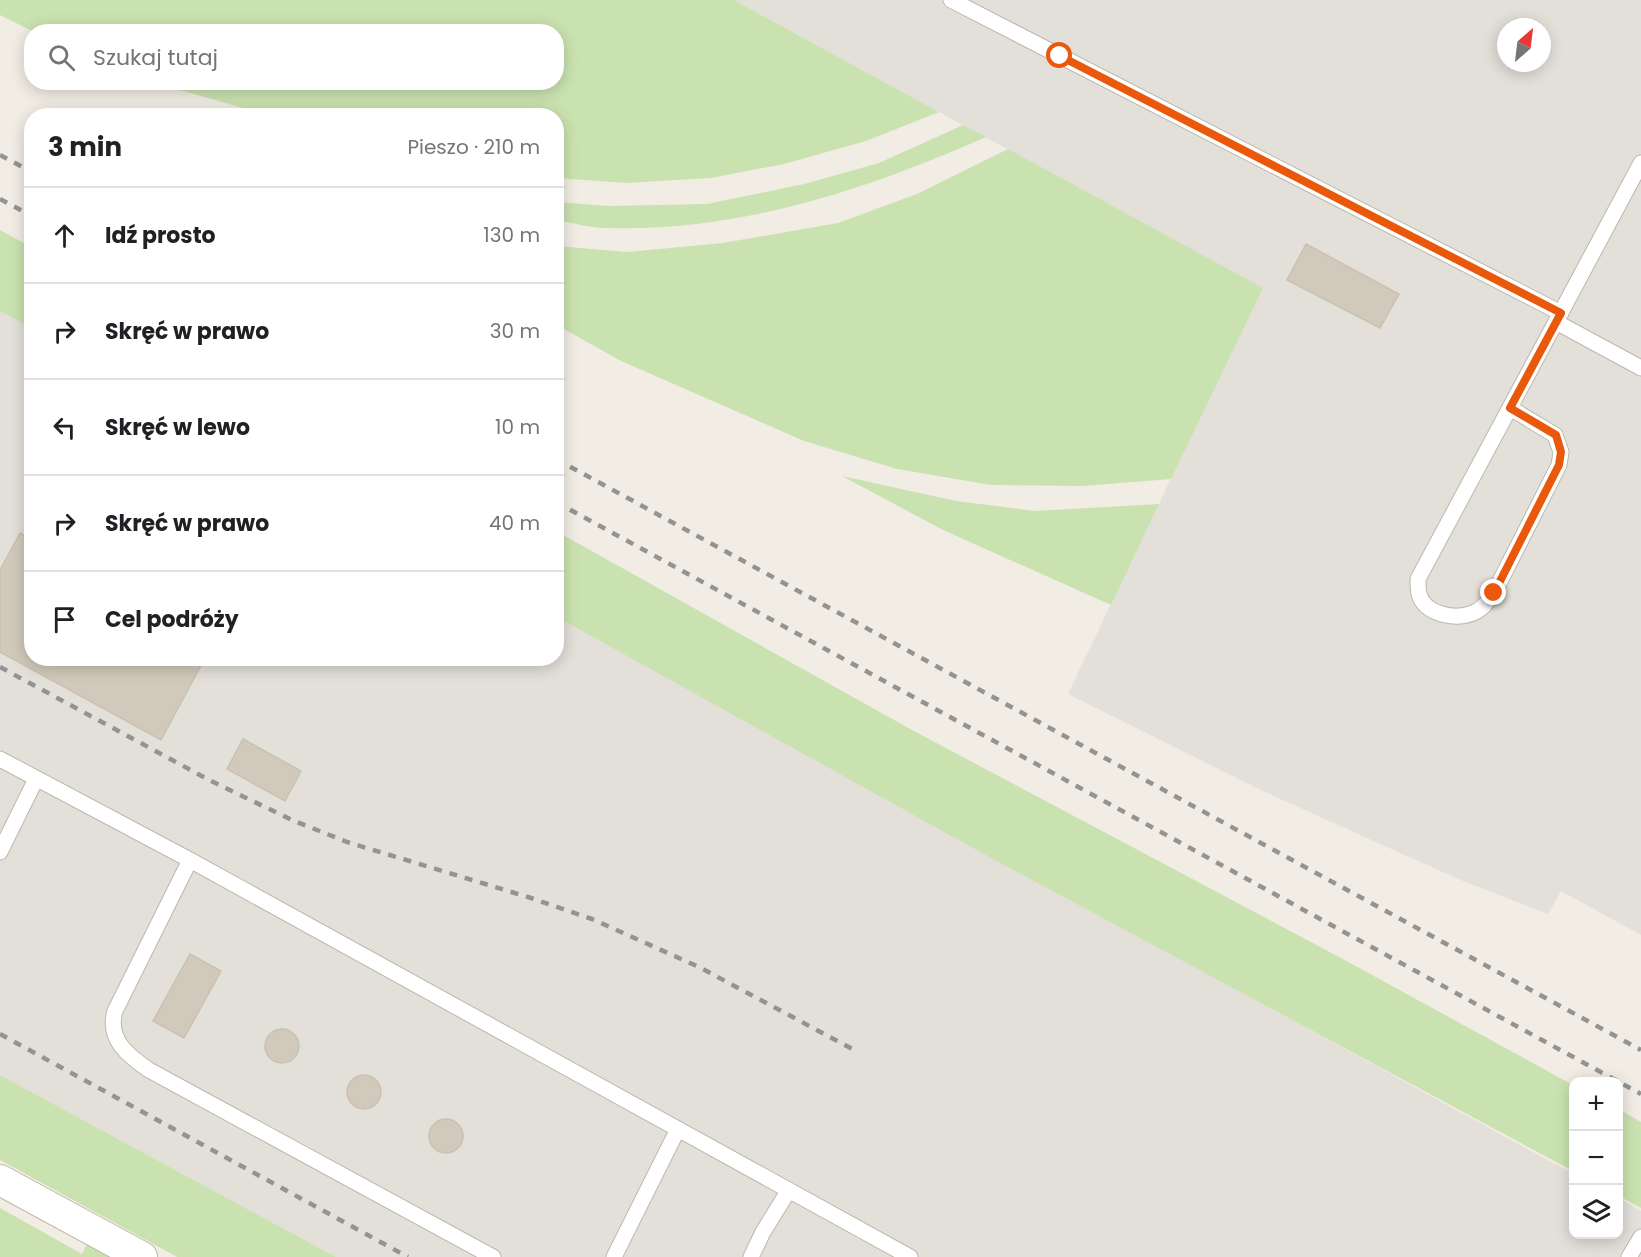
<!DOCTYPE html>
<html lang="pl">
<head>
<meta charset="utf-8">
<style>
  body { margin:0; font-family:Poppins,sans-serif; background:#f6f6f6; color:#202124 }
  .controls { position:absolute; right:18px; bottom:18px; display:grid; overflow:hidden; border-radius:12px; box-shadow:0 3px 15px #0003 }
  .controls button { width:54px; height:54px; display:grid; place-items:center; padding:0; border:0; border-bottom:2px solid #e0e0e0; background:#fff; color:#202124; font:30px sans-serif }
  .compass { position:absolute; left:1497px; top:18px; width:54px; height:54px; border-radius:50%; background:#fff; box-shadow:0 3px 15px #0003; rotate:28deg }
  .stop { position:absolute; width:18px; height:18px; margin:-14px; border:4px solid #ea580c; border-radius:50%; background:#fff }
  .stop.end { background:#ea580c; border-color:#fff; box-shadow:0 2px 6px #0008 }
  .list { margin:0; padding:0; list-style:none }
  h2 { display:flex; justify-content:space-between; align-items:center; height:78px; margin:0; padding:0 24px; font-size:26px }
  h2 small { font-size:20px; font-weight:400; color:#757577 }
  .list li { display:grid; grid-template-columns:39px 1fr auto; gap:18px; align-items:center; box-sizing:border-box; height:96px; padding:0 24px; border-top:2px solid #e0e0e0 }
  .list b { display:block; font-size:22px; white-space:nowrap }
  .list em { font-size:20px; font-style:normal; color:#757577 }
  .icon { flex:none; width:33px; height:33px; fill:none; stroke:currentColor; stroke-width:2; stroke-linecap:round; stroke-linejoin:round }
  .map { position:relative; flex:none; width:1641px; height:1257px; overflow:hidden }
  .search { position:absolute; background:#fff; box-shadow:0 3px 15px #0003; left:24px; top:24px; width:540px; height:66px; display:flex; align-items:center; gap:15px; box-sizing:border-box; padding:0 21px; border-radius:24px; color:#757577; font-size:22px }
  .panel { position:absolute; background:#fff; box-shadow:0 3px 15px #0003; left:24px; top:108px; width:540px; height:558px; border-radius:24px }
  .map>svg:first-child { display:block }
  .industrial { fill:#e3dfd9; fill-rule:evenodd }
  .green { fill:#cae2b0 }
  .building { fill:#d1c9bb; stroke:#cbc1af; stroke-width:1.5 }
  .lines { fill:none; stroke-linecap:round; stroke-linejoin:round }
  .service-casing { stroke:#beb8ab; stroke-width:17 }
  .minor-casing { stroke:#beb8ab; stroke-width:32 }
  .service { stroke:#fff; stroke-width:15 }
  .minor { stroke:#fff; stroke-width:30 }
  .rail { stroke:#939393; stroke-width:4.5; stroke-dasharray:8 8; stroke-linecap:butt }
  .route { stroke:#ea580c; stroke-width:8 }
</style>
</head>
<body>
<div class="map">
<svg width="1641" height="1257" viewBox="0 0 1641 1257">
  <rect width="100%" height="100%" fill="#f1ede4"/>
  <path class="industrial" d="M 734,0 L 1641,0 L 1641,935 L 1561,891 L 1548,914 L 1458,879 L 1267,793 L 1068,694 L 1262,288 ZM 1506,27 L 1542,27 L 1542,63 L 1506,63 Z
    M 0,311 L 31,328 L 32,658 L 556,658 L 557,617 L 1573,1174 L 1574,1234 L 1618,1234 L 1619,1198 L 1641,1211 L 1641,1257 L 336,1257 L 0,1075 Z"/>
  <path class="green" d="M 0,0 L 734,0 L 939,112 L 866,141 L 784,164 L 711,178 L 626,183 L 557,178 L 556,116 L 267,115 L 156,83 L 556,82 L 556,32 L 32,31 L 0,15 Z
    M 963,125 L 986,137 C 866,190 739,232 606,228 C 590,228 573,223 557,220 L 557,202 L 608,206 L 707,204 L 804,184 L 879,163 Z
    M 1008,149 L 1263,288 L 1171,479 L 1082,486 L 991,485 L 897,469 L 804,441 L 619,360 L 557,325 L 557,246 L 627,252 L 723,243 L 838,223 L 917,194 Z
    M 0,230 L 31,247 L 31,328 L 0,311 Z
    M 842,476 L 956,501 L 1035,511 L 1159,504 L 1111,605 L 943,530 Z
    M 556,531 L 912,730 L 1341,958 L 1573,1085 L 1573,1171 L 993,859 L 557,617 Z
    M 0,1075 L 336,1257 L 177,1257 L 0,1160 Z
    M 1619,1109 L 1641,1122 L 1641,1208 L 1619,1196 Z
    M 0,1208 L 82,1254 L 89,1240 L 120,1257 L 0,1257 Z"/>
  <path class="building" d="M 1306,244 L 1399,294 L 1380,328 L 1287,280 Z
    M 20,533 L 32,540 L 32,658 L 205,658 L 161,740 L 0,652 L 0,570 Z
    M 243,739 L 301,771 L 285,801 L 227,769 Z
    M 190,954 L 221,971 L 184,1038 L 153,1021 Z
    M265 1046a17 17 0 1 1 34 0a17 17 0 1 1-34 0Z
    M347 1092a17 17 0 1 1 34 0a17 17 0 1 1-34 0Z
    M429 1136a17 17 0 1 1 34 0a17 17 0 1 1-34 0Z"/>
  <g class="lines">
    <g class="service-casing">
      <path id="service" d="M 951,0 L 1561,313
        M 1556,322 L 1641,368
        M 1510,408 L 1555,435 L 1561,452 L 1559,465 L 1494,593 C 1488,601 1483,609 1473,613 C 1455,620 1425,615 1419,594 C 1418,589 1418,583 1418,579 L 1641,163
        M 0,759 L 190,860 L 910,1257
        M 0,852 L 36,779
        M 190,860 L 115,1011 C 107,1039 127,1055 149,1070 L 493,1257
        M 614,1257 L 678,1129
        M 751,1257 L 763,1232 L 789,1190
        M 1629,1257 L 1641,1237"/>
    </g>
    <g class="minor-casing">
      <path id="minor" d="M 0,1180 L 142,1257"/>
    </g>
    <use href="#service" class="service"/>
    <use href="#minor" class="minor"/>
    <path class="rail" d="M 0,155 L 32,172
      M 0,199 L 32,216
      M 556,459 L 1641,1050
      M 556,502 L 1641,1094
      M 0,667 L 211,781 L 292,820 L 347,842 L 528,897 L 592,919 L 699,967 L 858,1052
      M 0,1034 L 408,1257"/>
  </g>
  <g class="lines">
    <path class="route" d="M 1060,56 L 1561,313 L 1510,408 L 1556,435 L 1561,452 L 1559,465 L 1494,593"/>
  </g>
</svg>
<div class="controls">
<button>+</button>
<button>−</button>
<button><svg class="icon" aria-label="layers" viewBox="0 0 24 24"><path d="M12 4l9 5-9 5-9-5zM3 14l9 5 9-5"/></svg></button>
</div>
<svg class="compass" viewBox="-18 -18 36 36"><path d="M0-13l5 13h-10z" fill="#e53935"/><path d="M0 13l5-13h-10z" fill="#757577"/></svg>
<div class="stop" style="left:1060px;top:56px"></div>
<div class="stop end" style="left:1494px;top:593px"></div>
<div class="search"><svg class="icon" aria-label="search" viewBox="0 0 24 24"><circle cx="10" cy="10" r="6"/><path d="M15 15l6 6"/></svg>Szukaj tutaj</div>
<section class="panel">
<h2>3 min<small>Pieszo · 210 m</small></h2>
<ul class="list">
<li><svg class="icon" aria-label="ahead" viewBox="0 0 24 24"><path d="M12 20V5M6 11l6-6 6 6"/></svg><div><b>Idź prosto</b></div><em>130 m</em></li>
<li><svg class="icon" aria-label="right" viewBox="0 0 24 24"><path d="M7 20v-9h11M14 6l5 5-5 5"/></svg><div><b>Skręć w prawo</b></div><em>30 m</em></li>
<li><svg class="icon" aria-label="left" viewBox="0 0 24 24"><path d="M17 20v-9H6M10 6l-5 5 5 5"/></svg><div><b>Skręć w lewo</b></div><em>10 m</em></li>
<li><svg class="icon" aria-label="right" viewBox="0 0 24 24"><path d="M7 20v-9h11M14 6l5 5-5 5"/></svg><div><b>Skręć w prawo</b></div><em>40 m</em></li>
<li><svg class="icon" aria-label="arrive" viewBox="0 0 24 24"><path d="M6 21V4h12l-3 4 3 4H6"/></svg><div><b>Cel podróży</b></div></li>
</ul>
</section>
</div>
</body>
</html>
